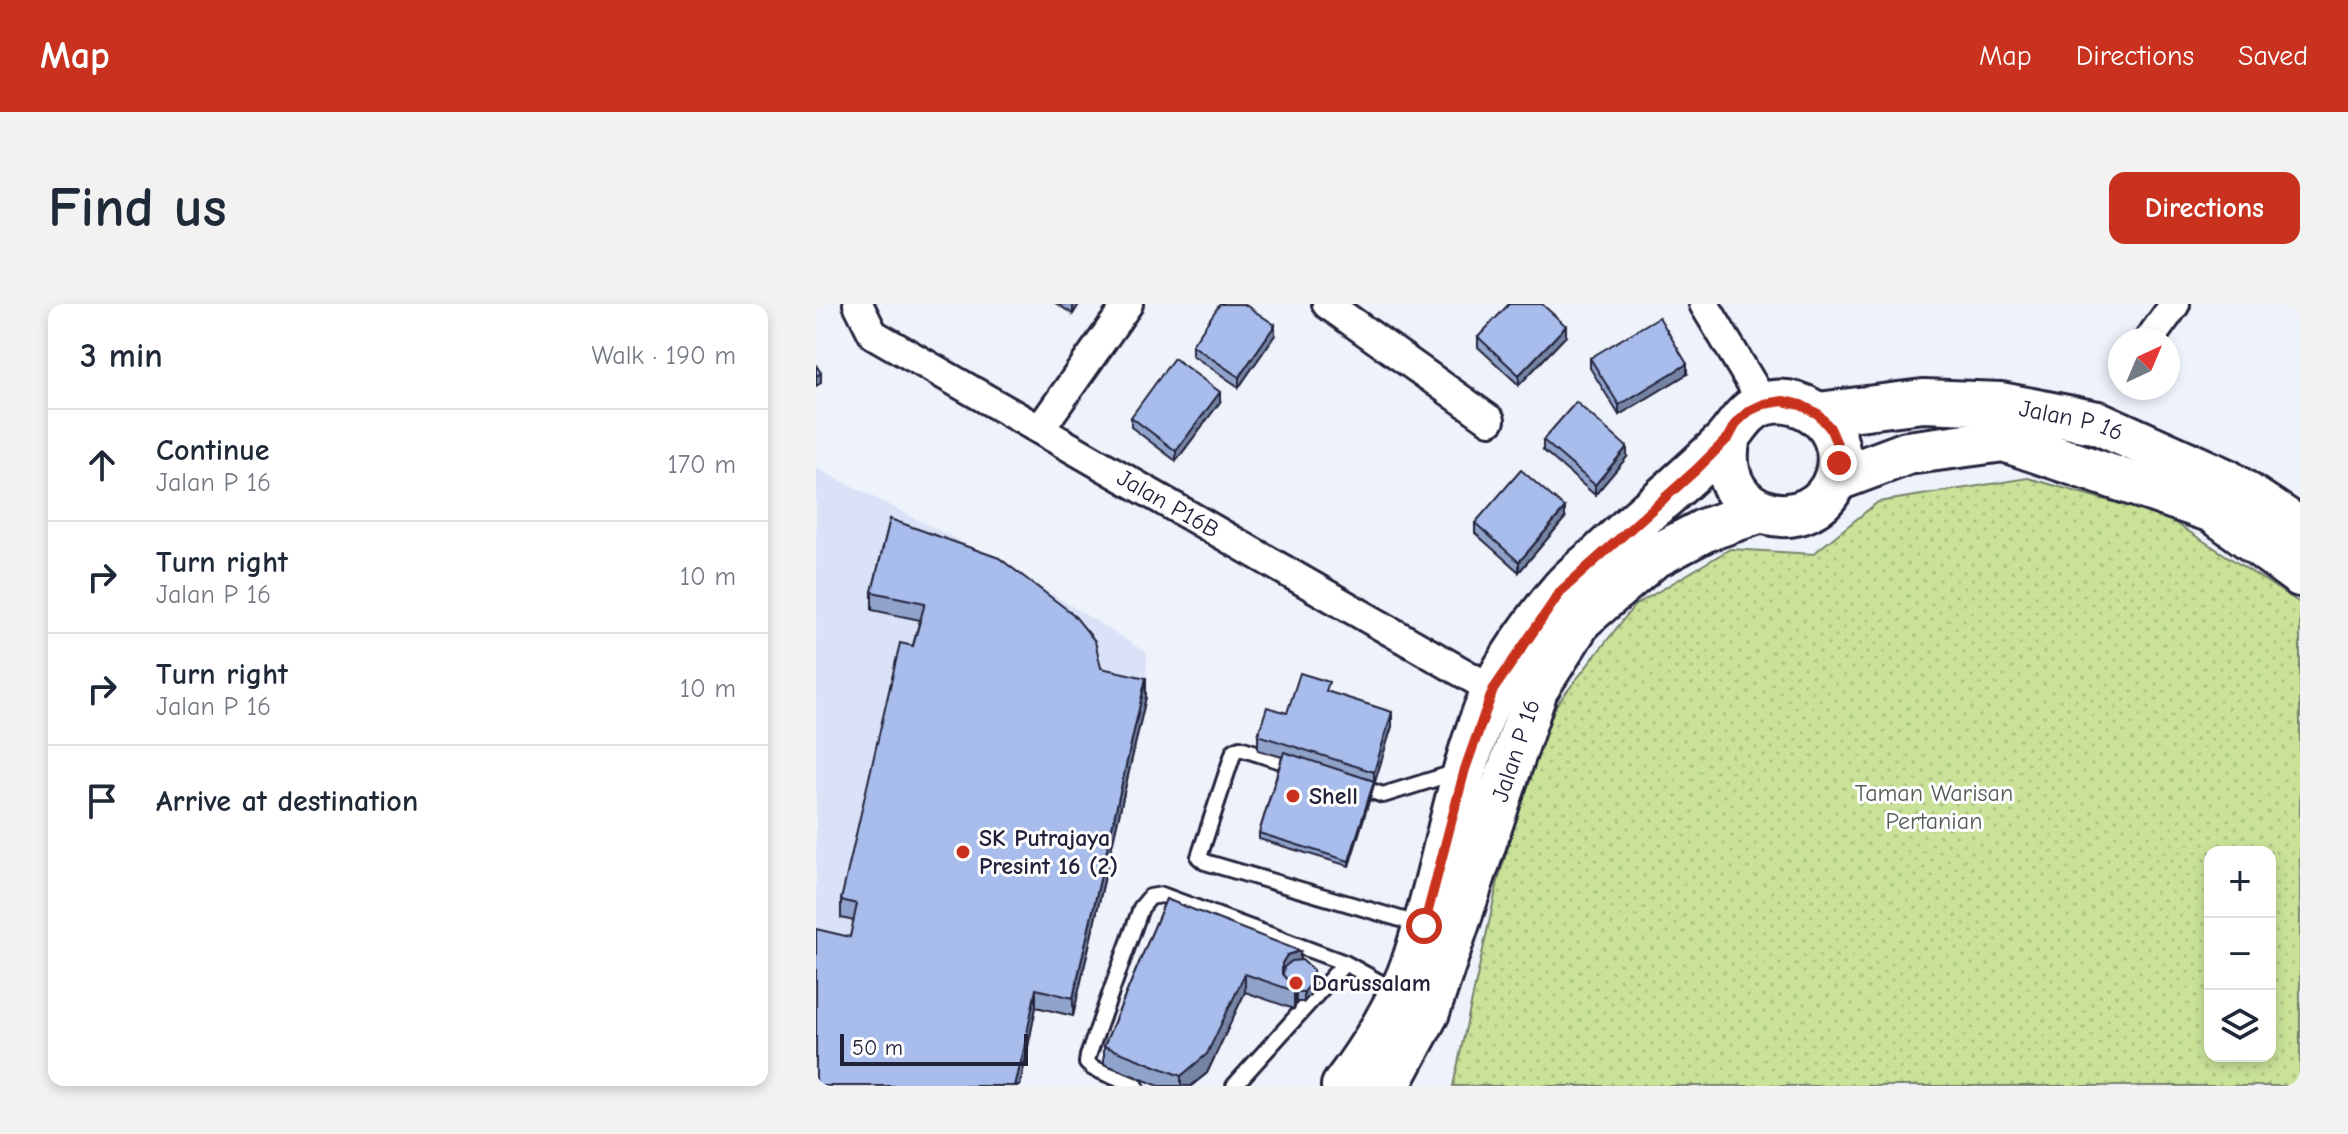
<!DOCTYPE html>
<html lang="en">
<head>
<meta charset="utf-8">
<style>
  body { margin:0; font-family:"Comic Neue",sans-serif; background:#f2f2f3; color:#1f2937 }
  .controls { position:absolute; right:24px; bottom:24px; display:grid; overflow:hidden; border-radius:16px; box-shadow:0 4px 12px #0003 }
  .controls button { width:72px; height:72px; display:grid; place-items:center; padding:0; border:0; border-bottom:2px solid #e0e1e3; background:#fff; color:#1f2937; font:40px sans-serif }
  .compass { position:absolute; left:1292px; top:24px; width:72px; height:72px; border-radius:50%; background:#fff; box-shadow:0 4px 12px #0003; rotate:44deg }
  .scale { position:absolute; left:24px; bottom:20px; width:188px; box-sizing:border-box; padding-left:8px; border:4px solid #22223b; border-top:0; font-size:22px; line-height:28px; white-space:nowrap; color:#22223b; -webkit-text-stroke:6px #fff; paint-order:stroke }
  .stop { position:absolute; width:24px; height:24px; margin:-18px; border:6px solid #c8321e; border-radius:50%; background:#fff }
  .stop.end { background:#c8321e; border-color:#fff; box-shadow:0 2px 8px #0008 }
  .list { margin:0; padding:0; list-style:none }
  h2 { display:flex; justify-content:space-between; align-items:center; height:104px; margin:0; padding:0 32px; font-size:34px }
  h2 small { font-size:26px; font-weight:400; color:#747a83 }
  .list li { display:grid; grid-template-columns:52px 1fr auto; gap:24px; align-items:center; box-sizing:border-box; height:112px; padding:0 32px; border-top:2px solid #e0e1e3 }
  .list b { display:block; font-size:30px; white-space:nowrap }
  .list p { margin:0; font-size:26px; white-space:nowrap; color:#747a83 }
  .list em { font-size:26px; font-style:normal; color:#747a83 }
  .icon { flex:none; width:44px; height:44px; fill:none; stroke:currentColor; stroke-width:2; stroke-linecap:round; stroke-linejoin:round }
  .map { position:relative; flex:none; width:1484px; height:782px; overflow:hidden; border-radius:16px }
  header { display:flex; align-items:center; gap:48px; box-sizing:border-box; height:112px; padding:0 40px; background:#c8321e; color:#fff }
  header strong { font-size:38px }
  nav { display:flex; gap:44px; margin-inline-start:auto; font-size:28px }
  .intro { display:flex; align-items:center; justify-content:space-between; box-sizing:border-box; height:192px; padding:0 48px }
  h1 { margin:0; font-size:56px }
  .button { padding:20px 36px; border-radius:16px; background:#c8321e; color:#fff; font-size:28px; font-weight:700 }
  main { display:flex; gap:48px; padding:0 48px }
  aside { flex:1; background:#fff; border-radius:16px; box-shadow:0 4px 12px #0003 }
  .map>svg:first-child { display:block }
  .built { fill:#d9e2f6 }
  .park { fill:url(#park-dots); stroke:#76826a; stroke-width:2; fill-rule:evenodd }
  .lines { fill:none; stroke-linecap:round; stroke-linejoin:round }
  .lane-casing { stroke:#22223b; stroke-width:20 }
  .street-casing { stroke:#22223b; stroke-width:34 }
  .secondary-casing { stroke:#22223b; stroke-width:48 }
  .lane { stroke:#fff; stroke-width:14 }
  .street { stroke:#fff; stroke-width:28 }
  .secondary { stroke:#fff; stroke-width:42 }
  .wall { fill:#90a3ca; stroke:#22223b; stroke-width:2 }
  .shaded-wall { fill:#7684a4; stroke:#22223b; stroke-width:2 }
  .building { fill:#a8bdeb; stroke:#22223b; stroke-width:2 }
  .route { stroke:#c8321e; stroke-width:10 }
  .poi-dot { fill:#c8321e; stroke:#fff; stroke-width:3 }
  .labels { text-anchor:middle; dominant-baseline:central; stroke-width:6; stroke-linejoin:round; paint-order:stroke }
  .street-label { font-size:24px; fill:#22223b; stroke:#fff }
  .park-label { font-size:24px; fill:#545c57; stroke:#fff }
  .poi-label { font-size:24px; font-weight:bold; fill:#22223b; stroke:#fff; text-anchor:start }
</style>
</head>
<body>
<header>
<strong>Map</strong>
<nav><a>Map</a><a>Directions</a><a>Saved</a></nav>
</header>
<div class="intro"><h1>Find us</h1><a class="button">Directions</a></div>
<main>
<aside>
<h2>3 min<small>Walk · 190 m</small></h2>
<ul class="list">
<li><svg class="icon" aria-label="ahead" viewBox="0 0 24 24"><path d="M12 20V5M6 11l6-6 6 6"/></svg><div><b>Continue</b><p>Jalan P 16</p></div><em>170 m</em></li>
<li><svg class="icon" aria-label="right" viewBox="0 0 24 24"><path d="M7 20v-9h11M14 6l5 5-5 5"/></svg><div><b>Turn right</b><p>Jalan P 16</p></div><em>10 m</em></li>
<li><svg class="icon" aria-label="right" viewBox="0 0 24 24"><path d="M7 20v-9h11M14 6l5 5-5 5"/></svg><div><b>Turn right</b><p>Jalan P 16</p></div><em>10 m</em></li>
<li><svg class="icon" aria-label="arrive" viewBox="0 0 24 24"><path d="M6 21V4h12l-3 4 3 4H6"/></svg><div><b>Arrive at destination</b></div></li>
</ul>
</aside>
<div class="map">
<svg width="1484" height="782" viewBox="0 0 1484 782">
  <defs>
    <pattern id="park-dots" width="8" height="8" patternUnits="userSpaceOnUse" patternTransform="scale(2)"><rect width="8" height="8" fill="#c9e298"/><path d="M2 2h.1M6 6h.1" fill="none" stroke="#acc284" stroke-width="1.8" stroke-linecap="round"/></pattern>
  </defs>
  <rect width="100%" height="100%" fill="#eef2fb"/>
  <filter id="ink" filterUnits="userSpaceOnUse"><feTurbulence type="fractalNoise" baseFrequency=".0125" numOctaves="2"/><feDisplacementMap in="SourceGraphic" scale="16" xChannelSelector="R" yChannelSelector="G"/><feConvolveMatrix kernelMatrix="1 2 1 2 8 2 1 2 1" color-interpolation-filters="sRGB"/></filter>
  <g filter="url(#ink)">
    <path class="built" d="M 0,164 L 183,257 L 331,349 L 330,393 L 257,712 L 220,704 L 204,782 L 0,782 Z"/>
    <path class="park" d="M 1212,174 L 1350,213 L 1484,299 L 1484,782 L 637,782 L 683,573 L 731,413 L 818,302 L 914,245 L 997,250 L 1062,198 ZM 1394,548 L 1454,548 L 1454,752 L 1394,752 Z"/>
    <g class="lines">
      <g class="lane-casing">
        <path id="lane" d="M 481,462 L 424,444 L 418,447 L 383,553 L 389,558 L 605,621
          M 538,481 L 567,491 L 641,468
          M 320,782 L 277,764 L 271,759 L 272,752 L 325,604 L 334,593 L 346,591 L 529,659 L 583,689
          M 418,782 L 529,659"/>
      </g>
      <g class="street-casing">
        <g id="street">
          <path id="s1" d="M 42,0 L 57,30 L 677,386"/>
          <path d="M 511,0 L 674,116"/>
          <path d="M 888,0 L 948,100"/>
          <path d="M 1333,36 L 1359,0"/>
          <path d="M 224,125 L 312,0"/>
        </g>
      </g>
      <g class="secondary-casing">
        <g id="secondary">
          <path id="s2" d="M 1002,110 L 1107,97 L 1185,100 L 1282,119 L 1411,177 L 1484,225"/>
          <path d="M 1019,176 L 1091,149 L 1188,136 L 1397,207 L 1484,271"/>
          <path d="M 527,782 C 554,746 584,698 598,656 C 628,568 639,474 676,389 C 688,361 724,311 744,288 C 755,274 770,263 784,251 C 825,212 869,177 909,137 C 922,123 928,107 947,100 C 969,93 993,101 1008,117 C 1022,132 1026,153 1020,173 C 999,237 894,218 913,133"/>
          <path id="s3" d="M 572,782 L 612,708 L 720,386 L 765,315 L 836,254 L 889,226 L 945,207"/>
        </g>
      </g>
      <use href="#lane" class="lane"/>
      <use href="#street" class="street"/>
      <use href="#secondary" class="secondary"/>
    </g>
    <path class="wall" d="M 241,0 L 263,0 L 257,10 Z
      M 459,31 L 423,83 L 376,51 L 376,41 Z
      M 750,32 L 703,81 L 662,43 L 662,33 Z
      M 774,54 L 871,70 L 803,111 L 774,64 Z
      M 404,98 L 360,157 L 315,123 L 315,113 Z
      M 727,136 L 811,153 L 779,191 L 727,146 Z
      M 749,214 L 703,268 L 659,229 L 659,219 Z
      M 74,215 L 285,364 L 330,393 L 257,712 L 220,703 L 206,772 L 34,633 L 38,617 L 25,614 L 25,596 L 104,316 L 56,306 L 56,288 Z
      M 513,388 L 576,422 L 533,562 L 443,535 L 443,529 L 466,453 L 442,446 L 442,431 L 471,409 Z
      M 350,595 L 484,656 L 498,686 L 488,698 L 480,698 L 478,705 L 429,688 L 391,769 L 375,782 L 343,782 L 288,760 L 288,742 Z"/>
    <path class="shaded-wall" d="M 257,0 L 263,0 L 257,10 Z
      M 459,21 L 459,31 L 423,83 L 423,73 Z
      M 750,22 L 750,32 L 703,81 L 703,71 Z
      M 871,60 L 871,70 L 803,111 L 803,101 Z
      M 5,69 L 5,79 L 0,82 L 0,72 Z
      M 404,88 L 404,98 L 360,157 L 360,147 Z
      M 811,143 L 811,153 L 779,191 L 779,181 Z
      M 749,204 L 749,214 L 703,268 L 703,258 Z
      M 330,374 L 330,393 L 257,712 L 257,694 Z
      M 576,408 L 576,422 L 533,562 L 533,557 L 558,477 L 558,468 Z
      M 484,647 L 484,665 L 466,678 L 466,659 L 471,651 Z
      M 429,670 L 429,688 L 391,769 L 375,782 L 365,782 L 365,772 Z
      M 498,676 L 498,686 L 488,698 L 488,688 Z
      M 480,680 L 480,698 L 478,705 L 478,687 Z
      M 220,685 L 220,703 L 206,772 L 204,782 L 199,782 Z"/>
    <path class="building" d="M 404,0 L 428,0 L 459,21 L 423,73 L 376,41 Z
      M 693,0 L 726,0 L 750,22 L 703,71 L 662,33 Z
      M 843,13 L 871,60 L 803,101 L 774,54 Z
      M 358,54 L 404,88 L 360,147 L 315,113 Z
      M 0,61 L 5,69 L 0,72 Z
      M 760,98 L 811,143 L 779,181 L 727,136 Z
      M 705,166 L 749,204 L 703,258 L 659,219 Z
      M 74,215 L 183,254 L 257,310 L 279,337 L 285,364 L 330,374 L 257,694 L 220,685 L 206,754 L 199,782 L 0,782 L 0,625 L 34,633 L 41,600 L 25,596 L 84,339 L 97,342 L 109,299 L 56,288 Z
      M 484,369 L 513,378 L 510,387 L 576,408 L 558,468 L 442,431 L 451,403 L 471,409 Z
      M 468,448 L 558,477 L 533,557 L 443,529 Z
      M 350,595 L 484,647 L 471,651 L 466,659 L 466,670 L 473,678 L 480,680 L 478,687 L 429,670 L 391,750 L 365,772 L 288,742 Z
      M 486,656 L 497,666 L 498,676 L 488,688 L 480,688 L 480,680 L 473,678 L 467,671 L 468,663 L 476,657 Z"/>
  </g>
  <g class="lines" filter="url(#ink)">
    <path class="route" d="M 608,622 L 649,465 L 677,386 L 745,287 L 881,165 L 913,133 L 921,118 L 933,107 L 948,100 L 967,97 L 985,101 L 1002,110 L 1014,124 L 1021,140 L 1023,159"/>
  </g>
  <g class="poi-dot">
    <circle cx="477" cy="492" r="8"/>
    <circle cx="147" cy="548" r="8"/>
    <circle cx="480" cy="679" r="8"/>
  </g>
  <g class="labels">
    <g class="street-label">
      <text stroke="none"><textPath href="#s2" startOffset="256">Jalan P 16</textPath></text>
      <text stroke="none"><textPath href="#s1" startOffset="374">Jalan P16B</textPath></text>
      <text stroke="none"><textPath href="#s3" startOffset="360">Jalan P 16</textPath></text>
    </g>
    <g class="park-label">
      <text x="1118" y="489">Taman Warisan<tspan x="1118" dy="28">Pertanian</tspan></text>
    </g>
    <g class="poi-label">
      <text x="493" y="492">Shell</text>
      <text x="163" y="534">SK Putrajaya<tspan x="163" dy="28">Presint 16 (2)</tspan></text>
      <text x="496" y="679">Darussalam</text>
    </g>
  </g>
</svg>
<div class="controls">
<button>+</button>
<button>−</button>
<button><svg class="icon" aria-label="layers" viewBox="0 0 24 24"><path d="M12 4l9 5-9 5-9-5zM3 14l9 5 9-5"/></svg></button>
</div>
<svg class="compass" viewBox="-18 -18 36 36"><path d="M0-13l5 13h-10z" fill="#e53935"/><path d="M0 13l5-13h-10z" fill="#747a83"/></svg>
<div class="scale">50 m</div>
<div class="stop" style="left:608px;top:622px"></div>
<div class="stop end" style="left:1023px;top:159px"></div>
</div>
</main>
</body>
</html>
